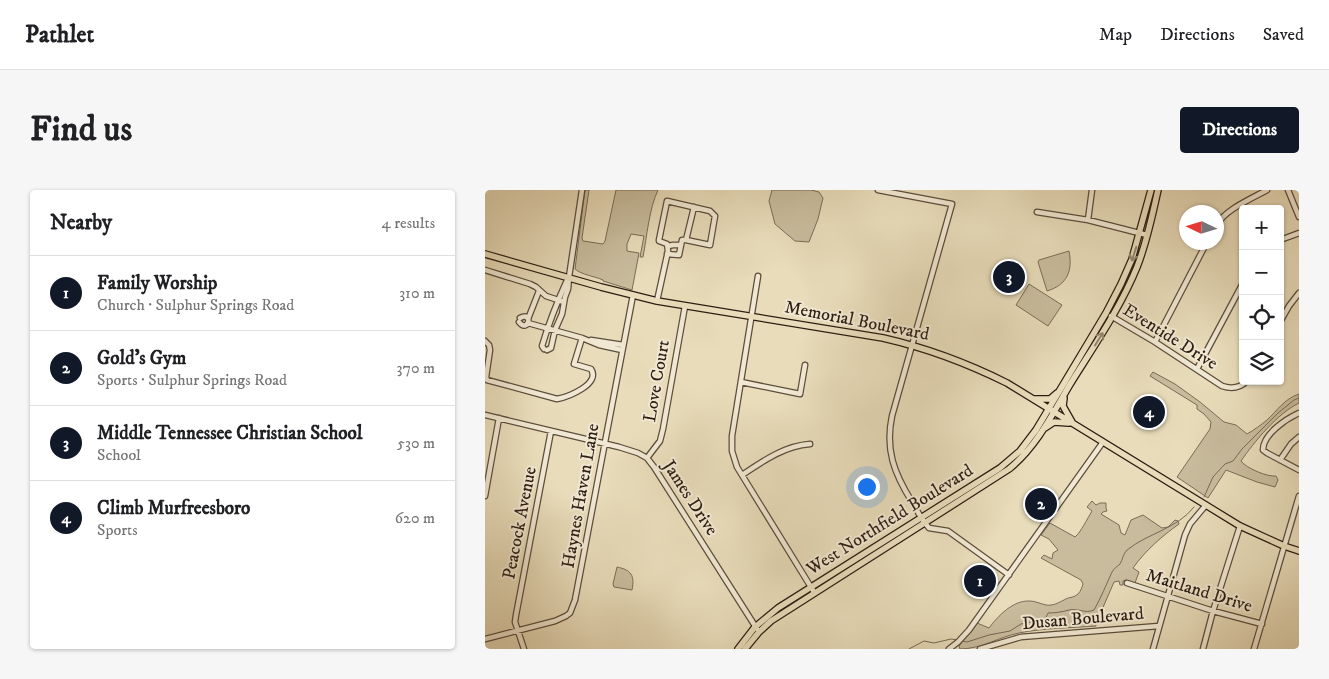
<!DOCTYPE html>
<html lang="en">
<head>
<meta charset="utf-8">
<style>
  body { margin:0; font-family:"IM FELL DW Pica",serif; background:#f6f6f6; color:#202124 }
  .controls { position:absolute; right:15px; top:15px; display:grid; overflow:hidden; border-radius:5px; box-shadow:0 1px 4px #0004 }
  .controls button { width:45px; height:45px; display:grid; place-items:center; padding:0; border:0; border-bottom:1px solid #e0e0e0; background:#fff; color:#202124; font:25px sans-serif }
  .compass { position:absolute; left:694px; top:15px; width:45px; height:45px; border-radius:50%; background:#fff; box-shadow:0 1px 4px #0004; rotate:274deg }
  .you { position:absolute; left:381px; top:296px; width:18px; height:18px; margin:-12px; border:4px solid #fff; border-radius:50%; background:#1a73e8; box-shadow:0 0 0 8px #1a73e833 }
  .badge { display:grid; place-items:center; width:32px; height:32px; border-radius:50%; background:#111827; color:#fff; font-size:16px; font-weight:700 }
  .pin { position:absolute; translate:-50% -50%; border:2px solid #fff; box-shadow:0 1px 5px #0006 }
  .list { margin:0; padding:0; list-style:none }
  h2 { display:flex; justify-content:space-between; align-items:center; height:65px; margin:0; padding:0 20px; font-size:21px }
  h2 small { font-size:16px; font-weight:400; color:#757577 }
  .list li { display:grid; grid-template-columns:32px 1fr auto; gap:15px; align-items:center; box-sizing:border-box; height:75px; padding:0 20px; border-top:1px solid #e0e0e0 }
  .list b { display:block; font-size:19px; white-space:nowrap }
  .list p { margin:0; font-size:16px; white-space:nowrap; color:#757577 }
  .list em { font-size:16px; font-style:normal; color:#757577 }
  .icon { flex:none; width:28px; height:28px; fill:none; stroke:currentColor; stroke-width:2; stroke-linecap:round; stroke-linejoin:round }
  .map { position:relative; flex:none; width:814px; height:459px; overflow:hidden; border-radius:5px }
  header { display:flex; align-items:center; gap:30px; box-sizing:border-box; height:70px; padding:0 25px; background:#fff; border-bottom:1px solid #e0e0e0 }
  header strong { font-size:24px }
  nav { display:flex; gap:28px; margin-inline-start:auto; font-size:18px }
  .intro { display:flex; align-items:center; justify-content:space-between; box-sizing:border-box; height:120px; padding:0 30px }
  h1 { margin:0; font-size:35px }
  .button { padding:12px 22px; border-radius:5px; background:#111827; color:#fff; font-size:18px; font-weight:700 }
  main { display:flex; gap:30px; padding:0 30px }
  aside { flex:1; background:#fff; border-radius:5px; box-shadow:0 1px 4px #0004 }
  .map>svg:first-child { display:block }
  .green { fill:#c8bc9d; stroke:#7a6c58 }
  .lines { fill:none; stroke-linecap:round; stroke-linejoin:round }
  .stream { stroke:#776955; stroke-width:1 }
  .minor-casing { stroke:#5c4d3c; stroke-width:7 }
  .major-casing { stroke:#2d1d12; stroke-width:8 }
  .minor { stroke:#f0e8d2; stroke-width:4.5 }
  .major { stroke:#e8dcba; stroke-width:5.5 }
  .oneway { stroke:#94866e }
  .labels { text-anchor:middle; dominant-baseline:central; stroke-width:4; stroke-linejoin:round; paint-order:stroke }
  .street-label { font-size:18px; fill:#2d1d12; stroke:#f0e8d2 }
</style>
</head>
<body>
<header>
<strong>Pathlet</strong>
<nav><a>Map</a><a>Directions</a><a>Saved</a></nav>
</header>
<div class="intro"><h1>Find us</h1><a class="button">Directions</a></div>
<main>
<aside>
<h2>Nearby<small>4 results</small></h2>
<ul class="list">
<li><span class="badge">1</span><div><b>Family Worship</b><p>Church · Sulphur Springs Road</p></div><em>310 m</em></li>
<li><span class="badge">2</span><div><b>Gold's Gym</b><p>Sports · Sulphur Springs Road</p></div><em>370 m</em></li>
<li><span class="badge">3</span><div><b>Middle Tennessee Christian School</b><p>School</p></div><em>530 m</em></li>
<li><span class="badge">4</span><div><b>Climb Murfreesboro</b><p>Sports</p></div><em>620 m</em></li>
</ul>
</aside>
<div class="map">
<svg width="814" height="459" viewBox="0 0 814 459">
  <rect width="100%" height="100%" fill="#e8dcba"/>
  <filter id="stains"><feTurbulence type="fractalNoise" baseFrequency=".004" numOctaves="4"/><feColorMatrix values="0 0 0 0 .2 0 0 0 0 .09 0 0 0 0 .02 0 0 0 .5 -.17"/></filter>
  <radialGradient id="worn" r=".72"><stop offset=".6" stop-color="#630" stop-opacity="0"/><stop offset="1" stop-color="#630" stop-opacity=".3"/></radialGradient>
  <path class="green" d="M 100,0 L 104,0 L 97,48 L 98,51 L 118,54 L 120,51 L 131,0 L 173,0 C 164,19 162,46 158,67 L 155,67 L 159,46 L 146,44 L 142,54 L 142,61 L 154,63 L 147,100 L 118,91 L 118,90 C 109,86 97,85 90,79 Z
    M 287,0 L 326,0 L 334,2 L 338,8 L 333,29 L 324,52 L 310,51 L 290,34 L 284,11 Z
    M 584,61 C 588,81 582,95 562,101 L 553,72 L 554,70 Z
    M 544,94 L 577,115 L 563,136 L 531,115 Z
    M 668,182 L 690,194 L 715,212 L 739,232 L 751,235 L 762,244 C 769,240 776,235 782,230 C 793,220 799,209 814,204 L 814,213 C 793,223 769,252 756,271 C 761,278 782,287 791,286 L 793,290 L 790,297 L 772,292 L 741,280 L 723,308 L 692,287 L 725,239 L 726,232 L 719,224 L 712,219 L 712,215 L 665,186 Z
    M 607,311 L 611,315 L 615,313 L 621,313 L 621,318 L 622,321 L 618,322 L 616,324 L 634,335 L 636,343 L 640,345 L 646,330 L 658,325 L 677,338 L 683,337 L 690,330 L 693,331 L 694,334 C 677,346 660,361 648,378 L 654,382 L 650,393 L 641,390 L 638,391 L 638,395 L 635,395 L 634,391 L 629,392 L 619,415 L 616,424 L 612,426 L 610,430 L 611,436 C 586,438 559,438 534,443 C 514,447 496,459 475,459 L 474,456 L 492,433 L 504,438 C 513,426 528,410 545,411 C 550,411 556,414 561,415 C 568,416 573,413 579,410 C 583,407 589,408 593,404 C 596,401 597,397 598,394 L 596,390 L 556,368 L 559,365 L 567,369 L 568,363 L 573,360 L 564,349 L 556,345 L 565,333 L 590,347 C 596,342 602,329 607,321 L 602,317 Z
    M 132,377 C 146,380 150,385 147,400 L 129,397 L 128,394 Z"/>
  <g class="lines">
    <path class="stream" d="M 719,307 L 728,287 L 740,274 L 748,271 L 757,259 L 793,223 L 809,210 L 814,208
      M 477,451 L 482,452 L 504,445 L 525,441 L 536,434 L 545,432 L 551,433 L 559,432 L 563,423 C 570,423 577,422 584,420 C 593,418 600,424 609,420 C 616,408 621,395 627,382 C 629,378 632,377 635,374 C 638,369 638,364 642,360 C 663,343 692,339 709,317
      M 424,459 L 439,451 L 449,453 L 466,449 L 473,450"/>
    <g class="minor-casing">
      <path id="minor" d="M 393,0 L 467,14 L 407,226 C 400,260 409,283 427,312 C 432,321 437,330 444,338 L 463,341 L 524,385
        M 803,0 L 814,27
        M 552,22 L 603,30 L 662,45
        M 603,30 L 607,0
        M 732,35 C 739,20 768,8 782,0
        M 201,50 L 209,17
        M 795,50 L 814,43
        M 182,64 L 194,65 L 196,55
        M 0,80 L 45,94 L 51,97 L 61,106 L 79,112
        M 273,86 L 247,246 L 247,261 L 252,277 L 329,402
        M 172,111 L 183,61 L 182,54 L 174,51 L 174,50 L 182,11 L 225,21 L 230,26 L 225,55 L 201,50 L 197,50 L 196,55 L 188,55 L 183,56
        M 626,126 L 670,152 L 737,196 C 746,199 755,198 762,191
        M 43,129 L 54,101
        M 34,132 C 43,144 49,121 35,128
        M 795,132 L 804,116 L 814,103
        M 43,133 L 97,148 L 114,155 L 137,160
        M 106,150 L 138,155
        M 0,151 L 4,155 L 5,160 L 1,187 L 2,190 L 72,209 C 83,207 116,194 106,179 L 89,174 L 97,148
        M 670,152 L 722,52
        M 59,159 L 57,156 C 64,132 73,110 83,88
        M 62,160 L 66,158 L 70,140 L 77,124 L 80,107 L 83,99 L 84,87 L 97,0
        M 712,179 L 758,93
        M 256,192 L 315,204 L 320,175
        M 814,223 C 801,229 778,244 778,260 L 782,263 L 814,280
        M 0,225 L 134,257 L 153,263 L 162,268 L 169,277 L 272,439
        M 162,268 L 175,251 L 178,239 L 200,116
        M 795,270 L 806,254 L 814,247
        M 257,285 C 278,271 299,256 325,254
        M 0,306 L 14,228
        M 642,393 L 728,421 L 777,434
        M 0,449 L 70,431 L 81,426 L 85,423 L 90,410 L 148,105
        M 39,459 L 30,432 L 31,425 L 66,241
        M 464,459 L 473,452 L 484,440 L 618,252
        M 495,459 L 536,447 L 674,436
        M 668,459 L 700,345 L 705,334 L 721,315
        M 718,459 L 728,421 L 755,336
        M 769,459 L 814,306"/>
    </g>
    <g class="major-casing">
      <path id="major" d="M 0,64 L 116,97 L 172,111 L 398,148 C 442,158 482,173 522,193 L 755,336 L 799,356 L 814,361
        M 579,208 L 578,216 L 587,232
        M 550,209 L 565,209 L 572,203
        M 560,238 L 569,232 L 584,233
        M 253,459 L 270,437 L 293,418 L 515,278 L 535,261 L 551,240 L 621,123 L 636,94 L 647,69 L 666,0
        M 260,459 L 274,442 L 286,431 L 524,279 C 551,257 567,225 584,196 C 608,157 635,119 652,77 C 662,52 667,26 673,0"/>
    </g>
    <use href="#minor" class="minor"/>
    <use href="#major" class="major"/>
  </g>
  <defs><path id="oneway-shaft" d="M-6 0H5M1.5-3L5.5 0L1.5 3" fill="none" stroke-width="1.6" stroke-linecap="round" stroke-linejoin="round" transform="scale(1.25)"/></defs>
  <g class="oneway">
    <use href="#oneway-shaft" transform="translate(649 64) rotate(108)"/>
    <use href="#oneway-shaft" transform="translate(614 149) rotate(-58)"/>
  </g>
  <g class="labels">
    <g class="street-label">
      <text transform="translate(372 131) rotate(11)">Memorial Boulevard</text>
      <text transform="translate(685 147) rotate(32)">Eventide Drive</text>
      <text transform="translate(172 191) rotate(-80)">Love Court</text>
      <text transform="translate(96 306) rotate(-80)">Haynes Haven Lane</text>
      <text transform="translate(205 308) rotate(57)">James Drive</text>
      <text transform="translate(405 330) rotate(-32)">West Northfield Boulevard</text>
      <text transform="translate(35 333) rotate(-79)">Peacock Avenue</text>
      <text transform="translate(714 401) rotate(17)">Maitland Drive</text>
      <text transform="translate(598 429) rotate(-5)">Dusan Boulevard</text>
    </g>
  </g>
  <rect width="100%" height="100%" filter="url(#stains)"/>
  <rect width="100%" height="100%" fill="url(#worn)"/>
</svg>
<div class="controls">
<button>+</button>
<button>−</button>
<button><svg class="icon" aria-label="locate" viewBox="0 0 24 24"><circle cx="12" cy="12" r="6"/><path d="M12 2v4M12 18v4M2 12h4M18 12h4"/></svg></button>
<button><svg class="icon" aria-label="layers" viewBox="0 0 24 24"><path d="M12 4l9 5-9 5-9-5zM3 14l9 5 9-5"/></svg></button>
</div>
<svg class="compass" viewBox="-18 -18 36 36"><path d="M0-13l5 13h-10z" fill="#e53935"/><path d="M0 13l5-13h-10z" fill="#757577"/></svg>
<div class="you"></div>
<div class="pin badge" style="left:495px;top:391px">1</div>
<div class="pin badge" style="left:556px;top:314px">2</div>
<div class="pin badge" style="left:524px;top:87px">3</div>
<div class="pin badge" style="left:664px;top:222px">4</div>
</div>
</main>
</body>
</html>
